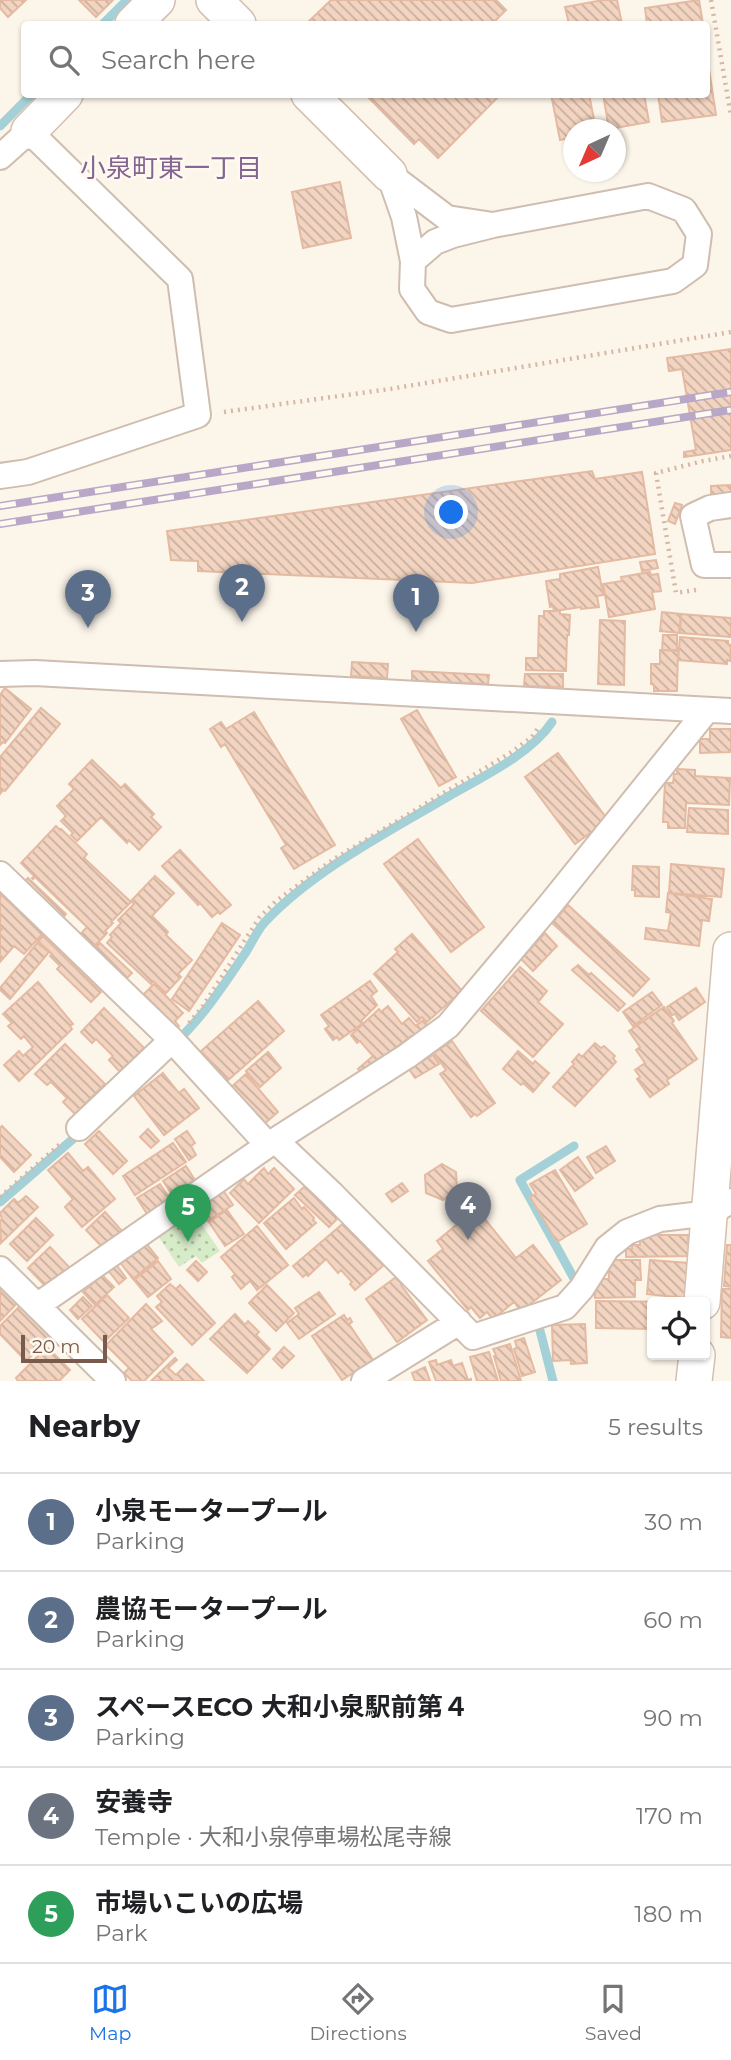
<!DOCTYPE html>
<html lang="en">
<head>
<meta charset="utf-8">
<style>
  body { margin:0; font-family:Montserrat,"Noto Sans JP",sans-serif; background:#f2f2f2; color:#202124 }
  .controls { position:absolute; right:21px; bottom:21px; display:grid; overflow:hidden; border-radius:7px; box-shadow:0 2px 5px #0004 }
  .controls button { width:63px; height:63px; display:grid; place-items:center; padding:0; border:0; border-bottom:2px solid #e0e0e0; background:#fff; color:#202124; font:35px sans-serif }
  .compass { position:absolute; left:563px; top:119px; width:63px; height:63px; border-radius:50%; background:#fff; box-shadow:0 2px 5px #0004; rotate:224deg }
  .scale { position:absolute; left:21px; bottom:18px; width:86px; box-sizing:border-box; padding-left:7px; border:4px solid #785b4d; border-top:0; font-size:19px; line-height:24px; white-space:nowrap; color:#785b4d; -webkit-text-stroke:5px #fff9f0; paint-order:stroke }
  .you { position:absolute; left:452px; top:513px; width:24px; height:24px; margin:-18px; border:5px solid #fff; border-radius:50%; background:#1a73e8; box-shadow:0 0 0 10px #1a73e833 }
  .badge { display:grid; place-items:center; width:46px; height:46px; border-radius:50%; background:#1a73e8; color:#fff; font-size:23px; font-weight:700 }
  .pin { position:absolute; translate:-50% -58px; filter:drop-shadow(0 2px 4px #0008) }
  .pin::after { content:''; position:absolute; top:37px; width:24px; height:21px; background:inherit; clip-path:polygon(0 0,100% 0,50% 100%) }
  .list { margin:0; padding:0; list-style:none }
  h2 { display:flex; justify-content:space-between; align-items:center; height:91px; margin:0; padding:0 28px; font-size:30px }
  h2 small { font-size:23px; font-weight:400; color:#757577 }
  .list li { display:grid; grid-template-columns:46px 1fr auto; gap:21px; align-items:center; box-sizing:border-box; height:98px; padding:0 28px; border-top:2px solid #e0e0e0 }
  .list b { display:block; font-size:26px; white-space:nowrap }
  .list p { margin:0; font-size:23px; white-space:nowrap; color:#757577 }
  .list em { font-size:23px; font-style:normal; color:#757577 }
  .icon { flex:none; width:38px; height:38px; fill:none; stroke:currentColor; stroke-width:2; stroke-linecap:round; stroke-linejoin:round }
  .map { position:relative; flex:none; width:731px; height:1381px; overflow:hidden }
  .search { position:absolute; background:#fff; box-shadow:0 2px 5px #0004; left:21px; right:21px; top:21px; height:77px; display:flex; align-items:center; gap:18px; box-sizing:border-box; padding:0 24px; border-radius:7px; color:#757577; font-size:26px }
  .sheet { height:581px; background:#fff }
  nav { display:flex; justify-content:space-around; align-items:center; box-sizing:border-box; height:98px; border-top:2px solid #e0e0e0; background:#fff; font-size:19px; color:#757577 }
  nav a { display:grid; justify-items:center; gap:4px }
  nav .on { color:#1a73e8 }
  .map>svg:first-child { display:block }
  .park { fill:url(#park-dots) }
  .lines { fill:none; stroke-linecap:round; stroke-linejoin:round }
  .stream { stroke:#a4d1d8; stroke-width:9 }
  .building { fill:url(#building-back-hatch); stroke:#e4baa2; stroke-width:2 }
  .street-casing { stroke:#cfbdaf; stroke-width:28 }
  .secondary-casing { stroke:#d5bfaf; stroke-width:38 }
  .path { stroke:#d7b7a4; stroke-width:4.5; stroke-dasharray:2 5; stroke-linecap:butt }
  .street { stroke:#fff; stroke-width:24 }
  .secondary { stroke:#fff; stroke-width:35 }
  .rail-casing { stroke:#b8a7c7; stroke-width:8 }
  .rail { stroke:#fff9f0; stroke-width:5; stroke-dasharray:16; stroke-linecap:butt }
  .labels { text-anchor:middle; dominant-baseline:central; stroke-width:5; stroke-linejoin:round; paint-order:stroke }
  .neighbourhood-label { font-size:26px; fill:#826593; stroke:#fff9f0 }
</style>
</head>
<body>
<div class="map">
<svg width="731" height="1381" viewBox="0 0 731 1381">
  <defs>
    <pattern id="park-dots" width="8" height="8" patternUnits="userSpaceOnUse" patternTransform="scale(1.75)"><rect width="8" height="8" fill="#d6ebc7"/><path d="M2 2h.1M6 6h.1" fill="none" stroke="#b2c1a4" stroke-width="1.8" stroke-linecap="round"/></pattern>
    <pattern id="building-back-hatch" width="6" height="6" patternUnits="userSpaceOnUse" patternTransform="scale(1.75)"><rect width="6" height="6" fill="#f2d4c1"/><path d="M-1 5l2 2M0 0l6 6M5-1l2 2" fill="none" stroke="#c9af9f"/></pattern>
  </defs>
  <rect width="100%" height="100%" fill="#fcf5ea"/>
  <path class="park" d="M 191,1209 L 220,1251 L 202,1263 L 196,1256 L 179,1267 L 156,1233 Z"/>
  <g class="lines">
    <path class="stream" d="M 103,24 L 127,0
      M 0,126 L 32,94
      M 175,1043 C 203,1017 223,986 244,955 C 251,945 256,932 264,923 C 312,871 388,832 449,796 C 482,777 531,754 552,722
      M 574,1146 L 520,1180 L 577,1284 L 575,1288
      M 0,1202 L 81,1132
      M 537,1319 L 553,1381"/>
  </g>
  <path class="building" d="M 0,0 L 26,0 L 8,17 L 0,8 Z
    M 79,0 L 113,0 L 96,17 Z
    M 331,0 L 496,0 L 506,10 L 494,22 L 496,24 L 306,24 Z
    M 603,0 L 617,0 L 622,24 L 569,24 L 565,7 Z
    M 699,0 L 703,24 L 647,24 L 645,8 Z
    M 706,50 L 716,115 L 662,122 L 658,94 L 706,94 Z
    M 365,94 L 501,94 L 438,158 L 419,139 L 414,144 Z
    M 551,94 L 589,94 L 596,130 L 574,130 L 574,137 L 560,140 Z
    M 603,94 L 644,94 L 649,122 L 609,129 Z
    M 340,182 L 351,238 L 303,248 L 292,192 Z
    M 731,349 L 731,450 L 684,457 L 684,452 L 696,450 L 682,369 L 669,371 L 667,358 Z
    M 592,471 L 595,479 L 642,472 L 655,554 L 472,583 L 198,571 L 198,561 L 171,560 L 167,531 Z
    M 731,485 L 731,493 L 711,495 L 711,486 Z
    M 675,503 L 682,505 L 675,524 L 668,521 Z
    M 656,560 L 658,568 L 642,571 L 640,562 Z
    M 598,567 L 603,595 L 597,596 L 599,607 L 581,609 L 581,607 L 554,611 L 553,606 L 550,607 L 546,581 L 560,579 L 560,574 Z
    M 650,572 L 651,575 L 658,574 L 661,591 L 652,592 L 655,609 L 609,617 L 603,584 L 622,581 L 621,577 Z
    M 544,611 L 560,611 L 560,614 L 570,615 L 569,635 L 567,635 L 566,671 L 526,670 L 526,658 L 538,658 L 539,616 L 544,616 Z
    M 662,612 L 681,614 L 679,633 L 660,631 Z
    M 681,614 L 731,618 L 731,637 L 680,633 Z
    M 600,620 L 625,621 L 624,685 L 598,684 Z
    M 663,635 L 677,635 L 677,650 L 662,650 Z
    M 680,637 L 728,641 L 728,644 L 731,645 L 730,661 L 727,660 L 727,664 L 678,660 Z
    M 660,650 L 678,651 L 677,691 L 654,691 L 654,685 L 651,684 L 651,664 L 660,664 Z
    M 352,662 L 388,664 L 387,678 L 351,676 Z
    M 412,671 L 489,675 L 488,684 L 412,681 Z
    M 525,674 L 563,674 L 563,687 L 524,686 Z
    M 5,688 L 31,709 L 5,743 L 3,742 L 0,745 L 0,695 Z
    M 41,708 L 60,724 L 5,791 L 3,790 L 0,794 L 0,757 Z
    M 417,710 L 456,777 L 439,786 L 401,719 Z
    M 254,712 L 335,845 L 294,869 L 281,848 L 286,845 L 225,744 L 221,747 L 210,729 L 221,722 L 226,729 Z
    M 710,729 L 731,729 L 731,752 L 700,753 L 700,739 L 710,739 Z
    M 558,753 L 608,820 L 575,844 L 525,777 Z
    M 92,760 L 121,788 L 125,784 L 154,814 L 151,817 L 161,827 L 139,850 L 129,840 L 127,843 L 101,817 L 77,841 L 71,835 L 73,833 L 61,821 L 66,816 L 57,806 L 74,789 L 69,784 Z
    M 677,769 L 695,770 L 695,776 L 730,778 L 729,805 L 686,803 L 685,828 L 668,828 L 668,822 L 663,822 L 665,783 L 673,783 L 674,774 L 677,774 Z
    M 689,808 L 728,810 L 728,834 L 687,832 Z
    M 56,826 L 60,830 L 61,829 L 87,854 L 84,858 L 131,902 L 111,922 L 113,923 L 105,931 L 107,933 L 90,951 L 77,938 L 87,927 L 35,877 L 33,879 L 32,878 L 34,876 L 21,863 Z
    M 418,839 L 484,927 L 451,952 L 384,864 Z
    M 180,850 L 231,905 L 220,914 L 218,912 L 212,917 L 200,903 L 198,905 L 162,866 Z
    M 671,864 L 724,869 L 721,897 L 669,893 Z
    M 633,866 L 659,867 L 659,897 L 635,896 L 635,890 L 632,890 Z
    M 155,876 L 174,893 L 152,916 L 168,932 L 166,935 L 192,960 L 178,974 L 181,977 L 166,993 L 153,981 L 151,984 L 107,943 L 112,937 L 110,935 L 121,923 L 118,920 L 134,904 L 131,901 Z
    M 28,878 L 66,914 L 60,921 L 22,884 Z
    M 668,893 L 712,899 L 709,921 L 702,920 L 699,946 L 645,939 L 646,928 L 668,931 L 671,913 L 666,912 Z
    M 0,894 L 44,932 L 24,954 L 14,946 L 0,962 L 0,931 L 2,929 L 0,928 Z
    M 568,905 L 649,979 L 633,996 L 552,923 Z
    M 222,923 L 240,935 L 189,1011 L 172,999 Z
    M 545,933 L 557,946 L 533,971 L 521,959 Z
    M 412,934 L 462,991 L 427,1022 L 422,1017 L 417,1022 L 374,974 L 398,952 L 395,949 Z
    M 43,936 L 101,992 L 91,1002 L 57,969 L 60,966 L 50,956 L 52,954 L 38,941 Z
    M 37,943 L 49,952 L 10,999 L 0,990 L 0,988 Z
    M 100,943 L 132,973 L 123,982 L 92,952 Z
    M 578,965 L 589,975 L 591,973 L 625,1004 L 618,1011 L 572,970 Z
    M 520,967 L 547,991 L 538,1002 L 563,1024 L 533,1057 L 481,1011 Z
    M 370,981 L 377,991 L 371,996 L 377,1005 L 361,1021 L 363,1023 L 339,1040 L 337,1037 L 333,1040 L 325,1029 L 329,1026 L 321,1015 Z
    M 38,982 L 73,1024 L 70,1026 L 72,1029 L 19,1081 L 4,1065 L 19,1051 L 23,1056 L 33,1047 L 24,1036 L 21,1039 L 8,1026 L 12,1023 L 3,1014 Z
    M 154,984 L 183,1013 L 175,1021 L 179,1026 L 172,1032 L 138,1000 Z
    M 696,988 L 705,1002 L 679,1020 L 675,1014 L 672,1015 L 667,1007 Z
    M 652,992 L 662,1005 L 633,1026 L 623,1012 Z
    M 258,1001 L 284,1031 L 227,1081 L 201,1051 Z
    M 388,1006 L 402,1024 L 409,1018 L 416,1026 L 423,1020 L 428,1026 L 413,1038 L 411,1036 L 362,1074 L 358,1069 L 373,1056 L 360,1041 L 357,1043 L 351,1035 L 379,1009 L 381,1012 Z
    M 664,1007 L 674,1021 L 672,1023 L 697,1059 L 667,1080 L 669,1084 L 650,1097 L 637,1079 L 640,1077 L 635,1070 L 645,1063 L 636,1050 L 640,1047 L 629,1031 Z
    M 104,1008 L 144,1048 L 120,1072 L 109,1060 L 113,1056 L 96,1039 L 92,1043 L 81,1032 Z
    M 452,1041 L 495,1103 L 477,1116 L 475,1114 L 471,1117 L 440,1074 L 446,1070 L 434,1053 Z
    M 595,1043 L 601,1048 L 604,1046 L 615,1056 L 613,1058 L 616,1062 L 575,1106 L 553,1087 L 574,1064 L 572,1062 L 579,1054 L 582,1057 Z
    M 65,1044 L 105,1084 L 75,1114 L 63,1102 L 67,1098 L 51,1082 L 47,1085 L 35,1074 Z
    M 518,1051 L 533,1064 L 535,1061 L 549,1073 L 533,1092 L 523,1083 L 521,1085 L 503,1069 Z
    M 268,1052 L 281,1068 L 260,1087 L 246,1071 Z
    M 433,1055 L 439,1064 L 415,1078 L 409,1069 Z
    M 163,1073 L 179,1093 L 184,1089 L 199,1108 L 164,1135 L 134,1096 Z
    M 246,1074 L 278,1112 L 263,1125 L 230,1088 Z
    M 2,1126 L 31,1155 L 14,1172 L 0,1157 L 0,1128 Z
    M 148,1129 L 159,1141 L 151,1148 L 140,1137 Z
    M 99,1131 L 127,1161 L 113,1174 L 85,1144 Z
    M 187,1131 L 195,1143 L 191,1146 L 196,1155 L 189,1160 L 175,1139 Z
    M 173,1143 L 186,1162 L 135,1195 L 123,1176 Z
    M 606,1146 L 615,1161 L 596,1173 L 587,1157 Z
    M 68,1153 L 83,1171 L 88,1167 L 115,1199 L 82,1227 L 65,1207 L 73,1199 L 48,1170 Z
    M 578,1157 L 593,1178 L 575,1191 L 560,1170 Z
    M 442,1164 L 456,1172 L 457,1189 L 443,1200 L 426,1193 L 425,1175 Z
    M 186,1166 L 198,1185 L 176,1200 L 163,1181 Z
    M 264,1168 L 268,1174 L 274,1168 L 294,1189 L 259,1223 L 230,1193 L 244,1179 L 248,1184 Z
    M 555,1170 L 587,1224 L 557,1242 L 530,1197 L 536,1194 L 530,1184 Z
    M 402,1183 L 408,1191 L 392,1202 L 386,1194 Z
    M 160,1184 L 172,1202 L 149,1217 L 137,1198 Z
    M 304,1187 L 306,1189 L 308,1187 L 339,1217 L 329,1227 L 295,1195 Z
    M 223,1190 L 233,1205 L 207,1221 L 197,1206 Z
    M 26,1196 L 38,1207 L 1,1243 L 0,1221 L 2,1219 L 0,1213 L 14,1199 L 18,1203 Z
    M 294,1198 L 302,1209 L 304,1207 L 314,1218 L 313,1220 L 316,1223 L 286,1249 L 264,1223 Z
    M 227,1210 L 244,1234 L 225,1246 L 209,1222 Z
    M 105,1212 L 122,1231 L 103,1248 L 86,1230 Z
    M 36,1218 L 53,1235 L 27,1261 L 10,1244 Z
    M 485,1219 L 516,1258 L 533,1245 L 561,1280 L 521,1311 L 514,1302 L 493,1319 L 487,1312 L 480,1318 L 471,1307 L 468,1310 L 428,1261 L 443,1249 L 437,1241 L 461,1221 L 469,1231 Z
    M 346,1221 L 384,1265 L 355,1290 L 350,1284 L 352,1282 L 341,1270 L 338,1273 L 326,1259 L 308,1276 L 306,1274 L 303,1277 L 293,1266 Z
    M 257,1226 L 288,1265 L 257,1290 L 250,1281 L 241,1289 L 232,1277 L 235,1274 L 221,1257 Z
    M 648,1235 L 688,1235 L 689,1256 L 626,1257 L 626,1249 L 632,1249 L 632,1245 L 640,1245 L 640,1238 L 648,1238 Z
    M 144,1241 L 158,1258 L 133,1279 L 119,1261 Z
    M 727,1245 L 731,1245 L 731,1287 L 724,1286 Z
    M 50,1247 L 70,1268 L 48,1289 L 28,1268 Z
    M 608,1260 L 640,1260 L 641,1280 L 635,1280 L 635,1297 L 595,1298 L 595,1279 L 609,1279 Z
    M 650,1260 L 689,1263 L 686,1298 L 647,1294 Z
    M 158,1261 L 171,1279 L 148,1297 L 134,1280 Z
    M 196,1261 L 207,1272 L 198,1281 L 187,1270 Z
    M 115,1263 L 126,1278 L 119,1284 L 107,1269 Z
    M 102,1275 L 114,1287 L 95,1305 L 83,1292 Z
    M 399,1275 L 405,1283 L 401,1285 L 427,1320 L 397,1342 L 366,1299 Z
    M 0,1282 L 19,1301 L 0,1321 Z
    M 170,1284 L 176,1289 L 180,1285 L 215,1323 L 192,1345 L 156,1307 L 162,1302 L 157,1296 Z
    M 267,1285 L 294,1313 L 276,1331 L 249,1303 Z
    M 722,1289 L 731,1289 L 731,1338 L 721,1337 Z
    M 319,1292 L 335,1314 L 299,1339 L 287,1323 L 299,1314 L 295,1308 Z
    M 107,1295 L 129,1318 L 104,1342 L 82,1319 Z
    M 83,1297 L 92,1306 L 78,1319 L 70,1310 Z
    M 596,1301 L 681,1302 L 652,1302 L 652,1329 L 596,1328 Z
    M 22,1304 L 53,1335 L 26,1361 L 0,1334 L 0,1326 Z
    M 146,1304 L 162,1321 L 151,1329 L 173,1352 L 144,1381 L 132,1381 L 124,1373 L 129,1368 L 106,1345 Z
    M 235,1314 L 245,1325 L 248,1321 L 259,1332 L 256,1335 L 270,1349 L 247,1373 L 210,1339 Z
    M 344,1315 L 347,1320 L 350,1318 L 352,1322 L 349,1324 L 373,1360 L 342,1380 L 312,1336 Z
    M 585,1324 L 587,1363 L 571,1364 L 571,1360 L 553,1361 L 552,1325 Z
    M 524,1338 L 535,1372 L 522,1376 L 514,1349 L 517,1348 L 515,1341 Z
    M 510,1344 L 521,1381 L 501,1381 L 494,1356 L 496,1355 L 493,1349 Z
    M 47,1347 L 70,1370 L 59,1381 L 18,1381 L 16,1378 Z
    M 284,1347 L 294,1356 L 282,1368 L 273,1359 Z
    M 489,1352 L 498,1381 L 477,1381 L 470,1357 Z
    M 175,1358 L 177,1360 L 168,1368 L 176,1375 L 187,1364 L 204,1381 L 151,1381 Z
    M 436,1360 L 437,1365 L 451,1360 L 453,1366 L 462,1363 L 468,1380 L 471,1379 L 471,1381 L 436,1381 L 429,1362 Z
    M 425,1367 L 430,1381 L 415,1381 L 412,1373 Z"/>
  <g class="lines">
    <g class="street-casing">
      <path id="street" d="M 0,157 L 29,131 L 180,279 L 198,415 L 28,472 L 0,476
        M 389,174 L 447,218 L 493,225 L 648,196 L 684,210 L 699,234 L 695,265 L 673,281 L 451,320 L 428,312 L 412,289 L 413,261 L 435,242 L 453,235 L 493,225
        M 389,174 L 404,217 L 413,261
        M 731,505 L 710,508 L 693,516 L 704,565 L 731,565
        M 0,674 L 35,673 L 731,711
        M 0,874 L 172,1040 L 268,1145
        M 79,1128 L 172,1040
        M 276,1141 L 332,1194 L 473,1337 L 565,1307 L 582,1288 L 607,1248 L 627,1232 L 660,1219 L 710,1213 L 731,1201
        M 0,1269 L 113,1381
        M 38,1305 L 268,1145 L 407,1056 L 448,1026 L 549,906 L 707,710
        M 364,1381 L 459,1322"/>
    </g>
    <g class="secondary-casing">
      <path id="secondary" d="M 214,0 L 238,24
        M 133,24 L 157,0
        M 309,94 L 389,174
        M 29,131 L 65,94
        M 702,1302 L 731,950
        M 694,1381 L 697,1355"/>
    </g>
    <path class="path" d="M 711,0 L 731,116
      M 224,412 L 390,389 L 731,332
      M 696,590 L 676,593 L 656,473 L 703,461 L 731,456
      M 189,1023 L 203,1006 L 259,918 L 276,901 L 334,859 L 510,753 L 532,737 L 539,727
      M 0,1197 L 60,1144"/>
    <use href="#street" class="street"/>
    <use href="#secondary" class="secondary"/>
    <g class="rail-casing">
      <path id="rail" d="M 0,506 L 731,392
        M 0,524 L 731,410"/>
    </g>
    <use href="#rail" class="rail"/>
  </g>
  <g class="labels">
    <g class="neighbourhood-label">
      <text x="171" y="168">小泉町東一丁目</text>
    </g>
  </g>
</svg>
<div class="controls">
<button><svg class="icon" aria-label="locate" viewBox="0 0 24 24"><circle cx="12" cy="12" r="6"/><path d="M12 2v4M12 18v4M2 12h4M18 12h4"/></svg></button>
</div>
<svg class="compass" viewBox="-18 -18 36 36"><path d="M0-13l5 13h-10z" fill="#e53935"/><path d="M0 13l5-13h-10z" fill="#757577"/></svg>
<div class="scale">20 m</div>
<div class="you"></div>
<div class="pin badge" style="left:416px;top:632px;background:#5c6f8a">1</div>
<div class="pin badge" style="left:242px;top:622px;background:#5c6f8a">2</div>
<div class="pin badge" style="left:88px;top:628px;background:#5c6f8a">3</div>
<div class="pin badge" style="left:468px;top:1240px;background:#6b7280">4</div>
<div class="pin badge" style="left:188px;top:1242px;background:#2e9e5b">5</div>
<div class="search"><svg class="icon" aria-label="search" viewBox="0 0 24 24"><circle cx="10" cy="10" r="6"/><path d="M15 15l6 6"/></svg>Search here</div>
</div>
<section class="sheet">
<h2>Nearby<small>5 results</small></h2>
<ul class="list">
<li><span class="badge" style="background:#5c6f8a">1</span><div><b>小泉モータープール</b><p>Parking</p></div><em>30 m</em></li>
<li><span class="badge" style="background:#5c6f8a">2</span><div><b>農協モータープール</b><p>Parking</p></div><em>60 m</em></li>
<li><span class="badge" style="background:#5c6f8a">3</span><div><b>スペースECO 大和小泉駅前第４</b><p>Parking</p></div><em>90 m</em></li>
<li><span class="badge" style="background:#6b7280">4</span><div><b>安養寺</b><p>Temple · 大和小泉停車場松尾寺線</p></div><em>170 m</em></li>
<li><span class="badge" style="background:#2e9e5b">5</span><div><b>市場いこいの広場</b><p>Park</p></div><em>180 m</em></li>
</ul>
</section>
<nav>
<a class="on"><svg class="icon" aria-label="map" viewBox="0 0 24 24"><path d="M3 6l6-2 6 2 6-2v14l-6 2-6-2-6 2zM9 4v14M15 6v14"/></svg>Map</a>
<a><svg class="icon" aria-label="directions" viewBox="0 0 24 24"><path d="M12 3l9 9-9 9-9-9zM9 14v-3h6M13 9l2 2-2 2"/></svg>Directions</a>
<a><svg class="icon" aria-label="saved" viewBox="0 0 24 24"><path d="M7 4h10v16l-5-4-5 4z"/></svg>Saved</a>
</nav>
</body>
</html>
